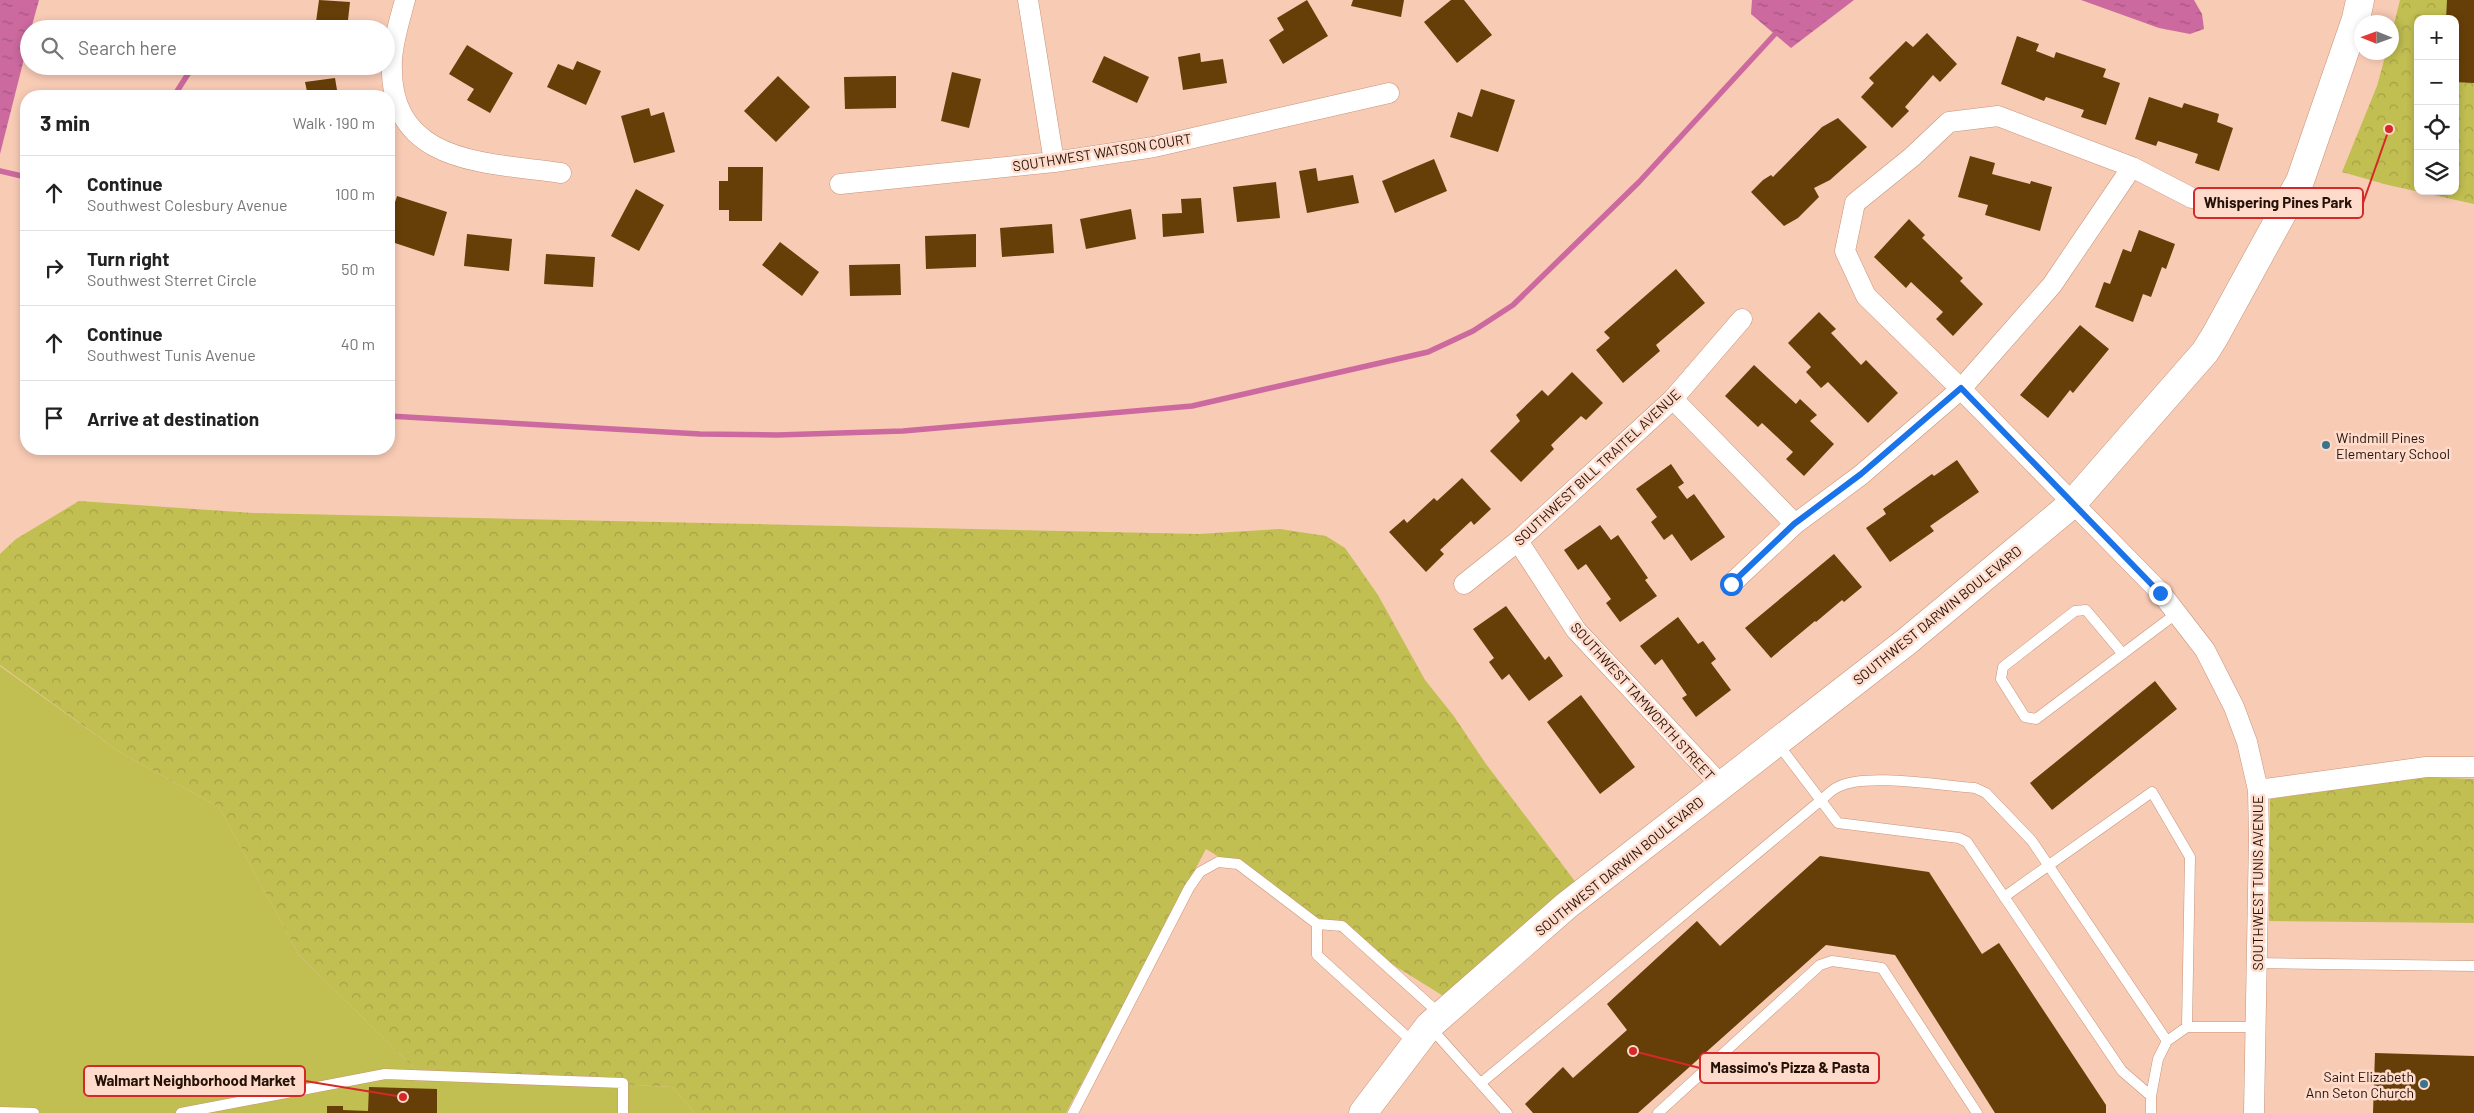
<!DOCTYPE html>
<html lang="en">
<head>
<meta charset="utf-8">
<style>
  body { margin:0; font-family:Barlow,sans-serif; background:#f2f2f2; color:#222 }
  .controls { position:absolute; right:15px; top:15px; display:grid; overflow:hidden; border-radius:10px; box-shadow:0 2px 8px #0003 }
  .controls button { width:45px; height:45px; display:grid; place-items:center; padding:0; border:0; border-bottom:1px solid #e0e0e0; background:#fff; color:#222; font:25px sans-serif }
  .compass { position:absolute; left:2354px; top:15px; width:45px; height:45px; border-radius:50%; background:#fff; box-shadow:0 2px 8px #0003; rotate:271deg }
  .stop { position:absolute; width:15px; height:15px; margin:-11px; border:4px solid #1a73e8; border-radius:50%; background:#fff }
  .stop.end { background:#1a73e8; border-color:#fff; box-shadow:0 1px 5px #0008 }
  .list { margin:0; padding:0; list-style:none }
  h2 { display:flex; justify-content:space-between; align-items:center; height:65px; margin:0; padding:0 20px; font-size:21px }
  h2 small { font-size:16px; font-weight:400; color:#767676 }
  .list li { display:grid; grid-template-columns:32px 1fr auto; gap:15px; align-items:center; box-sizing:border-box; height:75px; padding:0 20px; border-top:1px solid #e0e0e0 }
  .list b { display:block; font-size:19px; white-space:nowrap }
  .list p { margin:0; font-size:16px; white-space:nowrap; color:#767676 }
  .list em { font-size:16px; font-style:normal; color:#767676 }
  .icon { flex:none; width:28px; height:28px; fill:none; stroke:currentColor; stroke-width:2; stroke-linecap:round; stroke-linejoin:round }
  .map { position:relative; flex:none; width:2474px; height:1113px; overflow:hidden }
  .search { position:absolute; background:#fff; box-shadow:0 2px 8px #0003; left:20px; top:20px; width:375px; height:55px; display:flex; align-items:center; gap:12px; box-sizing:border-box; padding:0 18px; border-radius:28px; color:#767676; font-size:19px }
  .panel { position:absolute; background:#fff; box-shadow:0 2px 8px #0003; left:20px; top:90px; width:375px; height:365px; border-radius:20px }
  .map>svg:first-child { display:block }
  .grass { fill:#c1be52 }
  .forest { fill:url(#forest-crowns); fill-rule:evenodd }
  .water { fill:url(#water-ripples) }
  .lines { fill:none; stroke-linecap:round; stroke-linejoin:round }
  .stream { stroke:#cc699f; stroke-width:5.5 }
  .building { fill:#663e08 }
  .lane-casing { stroke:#c89379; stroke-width:11 }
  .street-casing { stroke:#c89379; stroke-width:21 }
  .secondary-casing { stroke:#c89379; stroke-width:29 }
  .lane { stroke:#fff; stroke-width:10 }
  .street { stroke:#fff; stroke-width:20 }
  .secondary { stroke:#fff; stroke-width:28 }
  .route { stroke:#1a73e8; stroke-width:6 }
  .poi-dot { fill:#39738c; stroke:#fedbcb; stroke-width:2 }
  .labels { text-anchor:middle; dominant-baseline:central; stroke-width:5; stroke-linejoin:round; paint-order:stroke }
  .street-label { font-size:14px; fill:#241107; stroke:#fedbcb }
  .poi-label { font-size:14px; fill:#241107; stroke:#fedbcb; text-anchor:start }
  .leader { fill:none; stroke:#d62828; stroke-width:2 }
  .callout-dot { fill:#d62828; stroke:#fedbcb; stroke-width:2 }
  .callout { fill:#fedbcb; stroke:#d62828; stroke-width:2 }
  .callout-label { font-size:15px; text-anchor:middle; font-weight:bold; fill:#241107 }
</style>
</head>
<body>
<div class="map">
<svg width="2474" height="1113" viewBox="0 0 2474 1113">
  <defs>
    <pattern id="forest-crowns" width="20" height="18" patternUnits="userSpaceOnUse" patternTransform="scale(1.25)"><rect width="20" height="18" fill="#c1be52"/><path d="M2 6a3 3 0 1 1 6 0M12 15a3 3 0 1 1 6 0" fill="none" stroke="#a6a246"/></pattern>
    <pattern id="water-ripples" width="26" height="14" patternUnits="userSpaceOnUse" patternTransform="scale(1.25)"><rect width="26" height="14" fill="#cc699f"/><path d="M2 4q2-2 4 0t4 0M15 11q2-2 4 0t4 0" fill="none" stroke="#a55580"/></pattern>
  </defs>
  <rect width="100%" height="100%" fill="#f8cbb5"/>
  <path class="grass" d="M 0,666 L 121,753 L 219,807 L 299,955 L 419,1073 L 672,1087 L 695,1113 L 0,1113 Z"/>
  <path class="forest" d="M 2400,0 L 2474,0 L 2474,204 L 2388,185 L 2342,172 L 2377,86 L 2386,53 L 2392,52 L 2392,32 ZM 2418,19 L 2455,19 L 2455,191 L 2418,191 Z
    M 79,501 L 253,513 L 1199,534 L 1280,529 L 1326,536 L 1345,548 L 1378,595 L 1425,680 L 1453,715 L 1486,764 L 1577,884 L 1445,997 L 1206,849 L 1066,1113 L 695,1113 L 672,1087 L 419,1073 L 299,955 L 219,807 L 121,753 L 0,665 L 0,554 L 16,539 Z
    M 2424,777 L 2474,779 L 2474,923 L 2269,921 L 2270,799 Z"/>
  <path class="water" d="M 0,0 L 39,0 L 31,29 L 29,29 L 29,39 L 0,154 Z
    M 1752,0 L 1854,0 L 1791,48 L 1751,14 Z
    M 2081,0 L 2194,0 L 2202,14 L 2204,29 L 2190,34 L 2159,28 Z"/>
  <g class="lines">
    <path class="stream" d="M 174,96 L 193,66
      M 0,171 L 26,177
      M 389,416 L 700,434 L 777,435 L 903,431 L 1192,406 L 1428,352 L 1473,331 L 1513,305 L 1639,182 L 1775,34"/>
  </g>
  <path class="building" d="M 319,0 L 350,2 L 347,29 L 315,29 Z
    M 1307,0 L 1328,36 L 1283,64 L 1269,40 L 1284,30 L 1277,18 Z
    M 1353,0 L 1404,0 L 1401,17 L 1351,6 Z
    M 1451,0 L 1464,0 L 1492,35 L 1457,63 L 1424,22 Z
    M 2447,0 L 2474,0 L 2474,83 L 2455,82 L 2455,19 L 2446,19 Z
    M 1927,33 L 1957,64 L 1940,82 L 1933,75 L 1905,107 L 1909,111 L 1892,128 L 1861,97 L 1874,83 L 1869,78 L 1906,41 L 1913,47 Z
    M 2017,36 L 2039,44 L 2036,51 L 2054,58 L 2056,52 L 2106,69 L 2103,77 L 2120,83 L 2106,125 L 2081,117 L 2084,110 L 2046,97 L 2044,101 L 2001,84 Z
    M 467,45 L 513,73 L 490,113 L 467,100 L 474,89 L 449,74 Z
    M 1200,53 L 1201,62 L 1223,59 L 1227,83 L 1183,90 L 1178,57 Z
    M 1104,56 L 1149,77 L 1137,103 L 1092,82 Z
    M 577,61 L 601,71 L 586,105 L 547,87 L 558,64 L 573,70 Z
    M 952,72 L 981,79 L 969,128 L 941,121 Z
    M 778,76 L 810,107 L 776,142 L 744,111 Z
    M 896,76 L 896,108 L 845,109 L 844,77 Z
    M 335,78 L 338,96 L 308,96 L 305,82 Z
    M 1481,89 L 1515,100 L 1498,152 L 1450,137 L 1458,112 L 1472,117 Z
    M 2149,97 L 2182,108 L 2184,103 L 2219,114 L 2217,122 L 2233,128 L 2219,171 L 2195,163 L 2198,154 L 2158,141 L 2156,146 L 2135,139 Z
    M 649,108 L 651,116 L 664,112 L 675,152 L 634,163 L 621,116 Z
    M 1838,118 L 1867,147 L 1830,180 L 1814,188 L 1819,197 L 1798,218 L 1784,226 L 1751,192 L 1763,180 L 1771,175 L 1773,177 L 1822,127 Z
    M 1970,156 L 1995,163 L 1992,174 L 2030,184 L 2031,181 L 2052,187 L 2040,231 L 1985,215 L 1988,205 L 1958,197 Z
    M 1434,159 L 1447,191 L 1395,213 L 1382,181 Z
    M 728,167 L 763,167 L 762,221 L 729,221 L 729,210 L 719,210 L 719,181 L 728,181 Z
    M 1316,168 L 1318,181 L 1353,175 L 1359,203 L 1307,213 L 1299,171 Z
    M 1276,182 L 1280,218 L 1237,222 L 1233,187 Z
    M 636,189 L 664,205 L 639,251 L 611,236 Z
    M 397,196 L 447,212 L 434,256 L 389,241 L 389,221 Z
    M 1201,198 L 1204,233 L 1163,237 L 1162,214 L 1182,213 L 1181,199 Z
    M 1131,209 L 1136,239 L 1086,249 L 1080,219 Z
    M 1909,219 L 1925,235 L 1922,238 L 1963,278 L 1960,281 L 1983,304 L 1953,336 L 1936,319 L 1943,312 L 1911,282 L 1906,288 L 1874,257 Z
    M 1052,224 L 1054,253 L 1002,257 L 1000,228 Z
    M 2139,230 L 2175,244 L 2166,269 L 2162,267 L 2151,297 L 2143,294 L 2133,322 L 2095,307 L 2104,282 L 2110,284 L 2123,249 L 2131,252 Z
    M 467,234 L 512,239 L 509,271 L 464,266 Z
    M 976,234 L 976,267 L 926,269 L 925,236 Z
    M 780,242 L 819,272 L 802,296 L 762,265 Z
    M 546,254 L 595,257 L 593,287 L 544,284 Z
    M 900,264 L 901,295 L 850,296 L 849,265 Z
    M 1676,269 L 1705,303 L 1656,345 L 1660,351 L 1623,383 L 1596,350 L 1610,338 L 1604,332 Z
    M 1819,312 L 1836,329 L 1831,333 L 1861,365 L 1866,360 L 1898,393 L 1868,423 L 1828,382 L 1821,388 L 1806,372 L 1811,367 L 1788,343 Z
    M 2080,325 L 2109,349 L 2073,393 L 2070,390 L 2048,418 L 2020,395 Z
    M 1754,365 L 1796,404 L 1800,399 L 1817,415 L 1810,421 L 1834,444 L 1804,476 L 1786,459 L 1793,452 L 1762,423 L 1758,427 L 1725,396 Z
    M 1572,372 L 1603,403 L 1586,420 L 1581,416 L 1551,445 L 1554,449 L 1521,482 L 1490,451 L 1520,421 L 1516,415 L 1542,390 L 1548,396 Z
    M 1957,460 L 1979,492 L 1930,526 L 1934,531 L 1890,562 L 1866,528 L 1886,514 L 1883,509 L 1932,474 L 1934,476 Z
    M 1671,464 L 1684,483 L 1678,487 L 1687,499 L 1694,494 L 1725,537 L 1691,561 L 1672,534 L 1664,540 L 1651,522 L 1657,517 L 1636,489 Z
    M 1462,478 L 1491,509 L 1474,525 L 1471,521 L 1440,550 L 1444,554 L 1426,572 L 1389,532 L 1404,519 L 1407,523 L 1434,498 L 1437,501 Z
    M 1600,525 L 1611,540 L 1618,535 L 1648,578 L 1645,580 L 1657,596 L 1620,622 L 1606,603 L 1611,599 L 1586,564 L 1578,570 L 1564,550 Z
    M 1834,554 L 1862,587 L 1844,602 L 1842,600 L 1816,622 L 1815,621 L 1771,658 L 1745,628 Z
    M 1506,606 L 1545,660 L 1549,656 L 1563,676 L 1529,701 L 1509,674 L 1502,680 L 1489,662 L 1494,658 L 1473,629 Z
    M 1678,617 L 1698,644 L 1703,641 L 1716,659 L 1711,663 L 1731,690 L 1696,717 L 1682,698 L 1687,695 L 1662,659 L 1655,665 L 1640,646 Z
    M 2155,681 L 2177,709 L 2052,810 L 2030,783 Z
    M 1581,695 L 1635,767 L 1600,794 L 1547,722 Z
    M 1820,856 L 1929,872 L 1982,954 L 1999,943 L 2106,1105 L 2106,1113 L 1995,1113 L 1895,955 L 1826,945 L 1638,1113 L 1533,1113 L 1525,1104 L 1563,1067 L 1573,1078 L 1627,1030 L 1607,1004 L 1697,921 L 1720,946 Z
    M 2375,1053 L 2474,1056 L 2474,1113 L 2373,1113 Z
    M 369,1087 L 437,1089 L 437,1113 L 327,1113 L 327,1106 L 343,1106 L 343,1110 L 368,1111 Z"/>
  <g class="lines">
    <g class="lane-casing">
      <path id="lane" d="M 2123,654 L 2086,610 L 2075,611 L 2003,667 L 2001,679 L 2025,717 L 2036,719 L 2177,613
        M 1778,744 L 1838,823 L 1959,838 L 1967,842 L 2122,1071 L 2151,1096
        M 2004,897 L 2152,792 L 2190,857 L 2187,1027
        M 1317,924 L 1317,955 L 1414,1043
        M 2257,963 L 2474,966
        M 1430,1027 L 1507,1113
        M 1481,1083 L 1820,801 C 1825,797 1831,790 1838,787 C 1864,772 1944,786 1975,788 L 1986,793 L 2032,841 L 2167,1041
        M 0,1112 L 34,1113
        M 181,1113 L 385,1074 L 623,1083 L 623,1113
        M 1073,1113 L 1189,888 L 1200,872 L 1218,862 L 1238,864 L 1317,924 L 1342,926 L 1440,1014
        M 1658,1113 L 1820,965 L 1832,961 L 1882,968 L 1977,1113
        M 2151,1113 L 2151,1096 L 2158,1059 L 2167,1041 L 2187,1027 L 2256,1027"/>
    </g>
    <g class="street-casing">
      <path id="street" d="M 405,0 C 400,19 393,40 392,60 C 387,165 485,162 561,173
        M 1028,0 L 1054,162
        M 840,184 L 1054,162 L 1154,147 L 1389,93
        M 2192,198 L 2132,167 L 1998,116 L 1949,122 L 1912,157 L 1855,203 L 1845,251 L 1866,296 L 1961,389 L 2161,593 L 2205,650 L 2234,707 L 2247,742 L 2258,790 L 2259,837 L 2254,1113
        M 1673,399 L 1795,524
        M 1518,541 L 1576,630 L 1720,784
        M 1464,584 L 1518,541 L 1673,399 L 1742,319
        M 1731,584 L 1795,524 L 1861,475 L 1961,389 L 2052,285 L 2132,167
        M 2258,790 L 2426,767 L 2474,767"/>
    </g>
    <g class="secondary-casing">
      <path id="secondary" d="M 1363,1113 L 1429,1026 L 1566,906 L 1906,642 L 2072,504 L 2205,352 L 2215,336 L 2300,181 L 2356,19 L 2360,0"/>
    </g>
    <use href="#lane" class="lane"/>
    <use href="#street" class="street"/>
    <use href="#secondary" class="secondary"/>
  </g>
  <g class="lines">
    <path class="route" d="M 1731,584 L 1794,524 L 1861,474 L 1961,388 L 2160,593"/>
  </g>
  <g class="poi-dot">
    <circle cx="2326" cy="445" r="5"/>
    <circle cx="2424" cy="1084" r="5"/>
  </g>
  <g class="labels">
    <g class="street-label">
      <text transform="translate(1102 152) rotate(-9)">SOUTHWEST WATSON COURT</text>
      <text transform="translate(1597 467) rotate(-43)">SOUTHWEST BILL TRAITEL AVENUE</text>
      <text transform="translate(1937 615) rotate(-39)">SOUTHWEST DARWIN BOULEVARD</text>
      <text transform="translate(1643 701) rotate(48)">SOUTHWEST TAMWORTH STREET</text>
      <text transform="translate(1619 866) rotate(-39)">SOUTHWEST DARWIN BOULEVARD</text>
      <text transform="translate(2257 883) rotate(-90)">SOUTHWEST TUNIS AVENUE</text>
    </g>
    <g class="poi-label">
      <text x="2336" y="437">Windmill Pines<tspan x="2336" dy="16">Elementary School</tspan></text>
      <text x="2414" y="1076" text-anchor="end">Saint Elizabeth<tspan x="2414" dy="16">Ann Seton Church</tspan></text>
    </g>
  </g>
  <path class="leader" d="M2389 129L2363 203M1633 1051L1700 1068M403 1097L305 1081"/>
  <g class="callout-dot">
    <circle cx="2389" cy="129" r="5"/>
    <circle cx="1633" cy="1051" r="5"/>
    <circle cx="403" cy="1097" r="5"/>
  </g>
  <g class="callout">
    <rect x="2194" y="188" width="169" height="30" rx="5"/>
    <rect x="1700" y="1053" width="179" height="30" rx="5"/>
    <rect x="84" y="1066" width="221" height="30" rx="5"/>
  </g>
  <g class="callout-label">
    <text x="2278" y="208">Whispering Pines Park</text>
    <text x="1790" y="1073">Massimo's Pizza &amp; Pasta</text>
    <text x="195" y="1086">Walmart Neighborhood Market</text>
  </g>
</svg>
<div class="controls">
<button>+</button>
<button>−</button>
<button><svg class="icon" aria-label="locate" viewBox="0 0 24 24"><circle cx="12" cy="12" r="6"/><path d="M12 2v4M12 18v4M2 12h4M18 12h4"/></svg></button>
<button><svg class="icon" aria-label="layers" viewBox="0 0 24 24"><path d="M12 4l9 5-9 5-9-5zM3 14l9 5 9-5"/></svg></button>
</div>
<svg class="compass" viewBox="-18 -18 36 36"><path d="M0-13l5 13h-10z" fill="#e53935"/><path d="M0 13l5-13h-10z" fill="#767676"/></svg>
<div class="stop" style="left:1731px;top:584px"></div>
<div class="stop end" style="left:2160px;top:593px"></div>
<div class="search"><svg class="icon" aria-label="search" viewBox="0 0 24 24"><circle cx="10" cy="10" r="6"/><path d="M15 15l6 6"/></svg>Search here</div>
<section class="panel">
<h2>3 min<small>Walk · 190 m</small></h2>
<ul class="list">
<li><svg class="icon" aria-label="ahead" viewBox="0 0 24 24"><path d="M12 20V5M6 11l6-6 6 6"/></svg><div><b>Continue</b><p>Southwest Colesbury Avenue</p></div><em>100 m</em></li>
<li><svg class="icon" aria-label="right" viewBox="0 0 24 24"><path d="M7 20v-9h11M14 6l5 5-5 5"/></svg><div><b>Turn right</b><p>Southwest Sterret Circle</p></div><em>50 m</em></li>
<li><svg class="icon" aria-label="ahead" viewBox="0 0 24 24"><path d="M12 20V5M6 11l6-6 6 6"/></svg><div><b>Continue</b><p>Southwest Tunis Avenue</p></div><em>40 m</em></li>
<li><svg class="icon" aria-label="arrive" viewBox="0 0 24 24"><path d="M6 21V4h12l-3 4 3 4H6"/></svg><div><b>Arrive at destination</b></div></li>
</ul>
</section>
</div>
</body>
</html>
